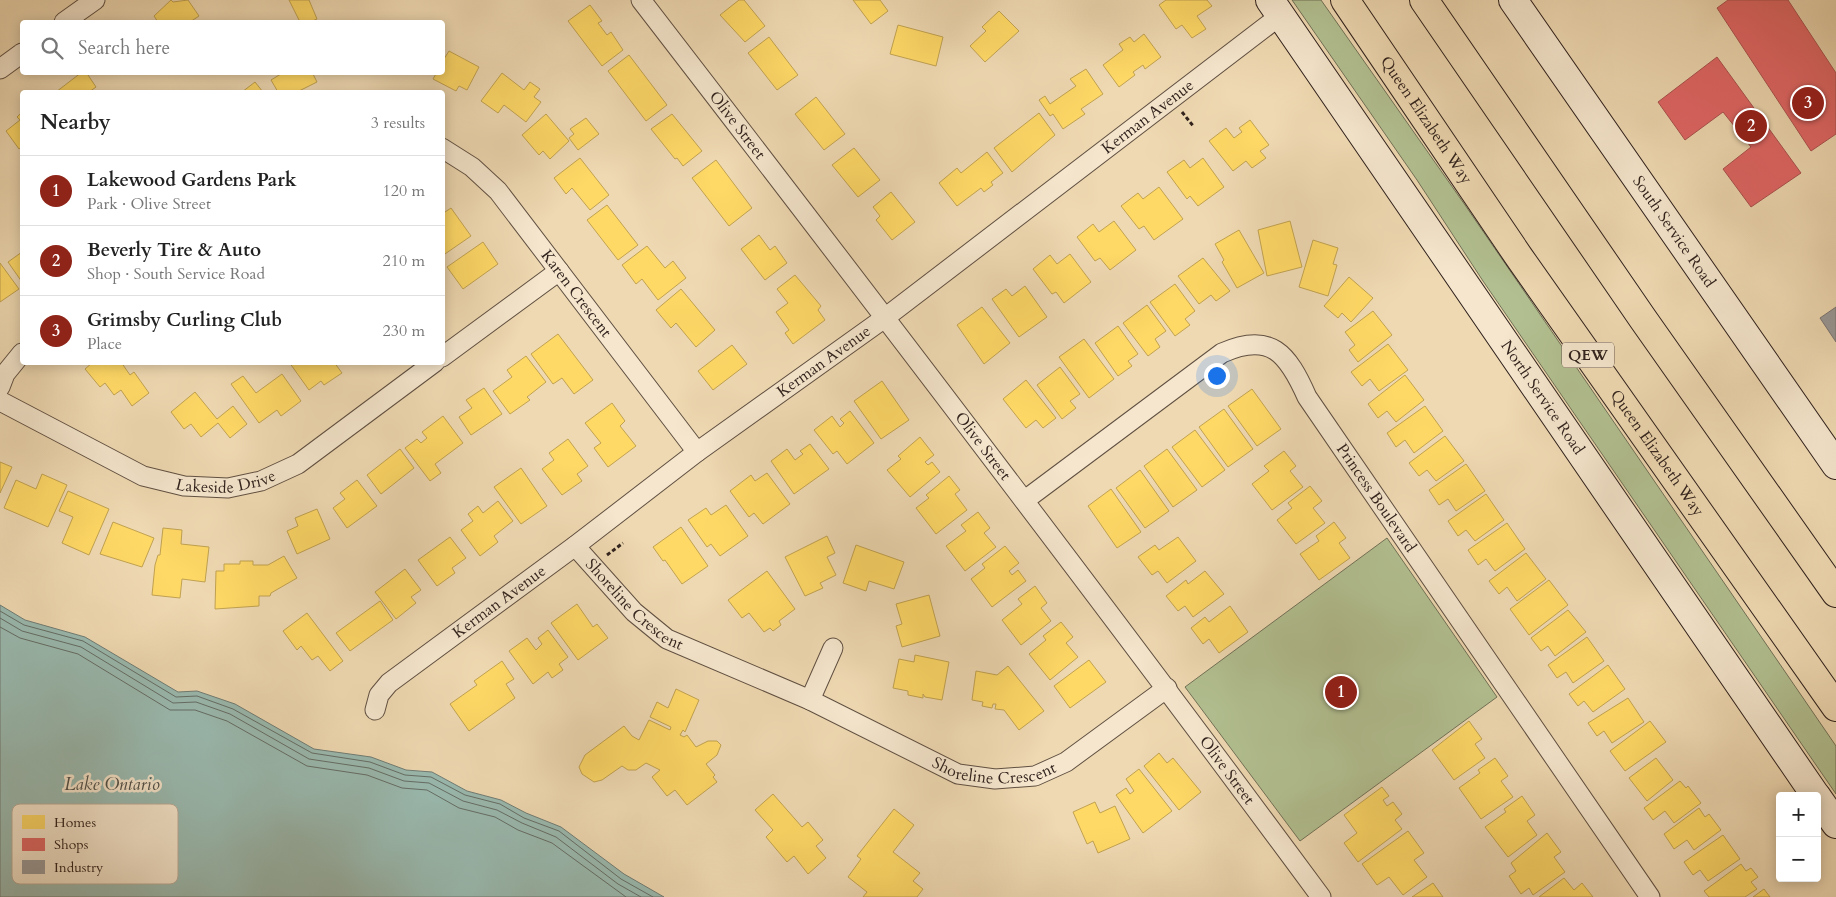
<!DOCTYPE html>
<html lang="en">
<head>
<meta charset="utf-8">
<style>
  body { margin:0; font-family:Cardo,serif; background:#f2f2f2; color:#222 }
  .controls { position:absolute; right:15px; bottom:15px; display:grid; overflow:hidden; border-radius:5px; box-shadow:0 2px 12px #0003 }
  .controls button { width:45px; height:45px; display:grid; place-items:center; padding:0; border:0; border-bottom:1px solid #e0e0e0; background:#fff; color:#222; font:25px sans-serif }
  .you { position:absolute; left:1216px; top:375px; width:18px; height:18px; margin:-12px; border:4px solid #fff; border-radius:50%; background:#1a73e8; box-shadow:0 0 0 8px #1a73e833 }
  .badge { display:grid; place-items:center; width:32px; height:32px; border-radius:50%; background:#8f2418; color:#fff; font-size:16px; font-weight:700 }
  .pin { position:absolute; translate:-50% -50%; border:2px solid #fff; box-shadow:0 1px 5px #0006 }
  .list { margin:0; padding:0; list-style:none }
  h2 { display:flex; justify-content:space-between; align-items:center; height:65px; margin:0; padding:0 20px; font-size:21px }
  h2 small { font-size:16px; font-weight:400; color:#767676 }
  .list li { display:grid; grid-template-columns:32px 1fr auto; gap:15px; align-items:center; box-sizing:border-box; height:70px; padding:0 20px; border-top:1px solid #e0e0e0 }
  .list b { display:block; font-size:19px; white-space:nowrap }
  .list p { margin:0; font-size:16px; white-space:nowrap; color:#767676 }
  .list em { font-size:16px; font-style:normal; color:#767676 }
  .icon { flex:none; width:28px; height:28px; fill:none; stroke:currentColor; stroke-width:2; stroke-linecap:round; stroke-linejoin:round }
  .map { position:relative; flex:none; width:1836px; height:897px; overflow:hidden }
  .search { position:absolute; background:#fff; box-shadow:0 2px 12px #0003; left:20px; top:20px; width:425px; height:55px; display:flex; align-items:center; gap:12px; box-sizing:border-box; padding:0 18px; border-radius:5px; color:#767676; font-size:19px }
  .panel { position:absolute; background:#fff; box-shadow:0 2px 12px #0003; left:20px; top:90px; width:425px; height:275px; border-radius:5px }
  .map>svg:first-child { display:block }
  .green { fill:#b2c091; stroke:#717157 }
  .water { fill:#9abab0; stroke:#707d75 }
  .homes { fill:#ffd966; stroke:#c1a250 }
  .shops { fill:#e06666; stroke:#ab5250 }
  .industry { fill:#999; stroke:#7a7574 }
  .lines { fill:none; stroke-linecap:round; stroke-linejoin:round }
  .shore { stroke:#656e66; stroke-width:1 }
  .street-casing { stroke:#605042; stroke-width:21 }
  .secondary-casing { stroke:#30221d; stroke-width:30 }
  .highway-casing { stroke:#30221d; stroke-width:30 }
  .path { stroke:#30221d; stroke-width:3; stroke-dasharray:4 2.5; stroke-linecap:butt }
  .street { stroke:#f5e6cd; stroke-width:19 }
  .secondary { stroke:#f5e6cd; stroke-width:28 }
  .highway { stroke:#efd9b2; stroke-width:28 }
  .labels { text-anchor:middle; dominant-baseline:central; stroke-width:5; stroke-linejoin:round; paint-order:stroke }
  .shield { fill:#f5e6cd; stroke:#6b5d52; stroke-width:1 }
  .shield-label { font-size:15px; font-weight:bold; fill:#30221d }
  .street-label { font-size:16px; fill:#30221d; stroke:#f5e6cd }
  .water-label { font-size:18px; font-style:italic; fill:#505049; stroke:#f5e6cd }
  .key { fill:#f5e6cd; stroke:#baab98; stroke-width:1 }
  .key-label { font-size:14px; fill:#30221d }
</style>
</head>
<body>
<div class="map">
<svg width="1836" height="897" viewBox="0 0 1836 897">
  <rect width="100%" height="100%" fill="#efd9b2"/>
  <filter id="stains"><feTurbulence type="fractalNoise" baseFrequency=".004" numOctaves="4"/><feColorMatrix values="0 0 0 0 .2 0 0 0 0 .09 0 0 0 0 .02 0 0 0 .5 -.17"/></filter>
  <radialGradient id="worn" r=".72"><stop offset=".6" stop-color="#630" stop-opacity="0"/><stop offset="1" stop-color="#630" stop-opacity=".3"/></radialGradient>
  <path class="green" d="M 1292,0 L 1321,0 L 1465,205 L 1836,746 L 1836,794 L 1483,281 L 1417,180 Z
    M 1387,538 L 1497,697 L 1300,841 L 1185,687 Z"/>
  <path class="water" d="M 0,605 L 25,620 L 85,637 L 178,692 L 197,691 L 235,704 L 314,749 L 371,757 L 406,770 L 432,772 L 467,791 L 501,800 L 526,813 L 561,827 L 624,874 L 664,897 L 0,897 Z"/>
  <path class="homes" d="M 171,0 L 173,2 L 188,0 L 199,16 L 190,22 L 158,22 L 154,16 Z
    M 289,0 L 309,0 L 317,19 L 310,22 L 300,22 Z
    M 739,0 L 744,0 L 765,26 L 745,42 L 720,15 Z
    M 853,0 L 880,0 L 888,11 L 871,24 Z
    M 1166,0 L 1207,0 L 1212,6 L 1197,16 L 1206,29 L 1192,38 L 1182,25 L 1176,29 L 1159,5 Z
    M 590,5 L 602,21 L 598,23 L 607,35 L 611,32 L 623,50 L 602,66 L 568,21 Z
    M 999,11 L 1019,31 L 985,62 L 970,46 L 986,31 L 982,27 Z
    M 898,25 L 943,37 L 936,66 L 890,54 Z
    M 1144,34 L 1161,57 L 1145,69 L 1143,65 L 1133,72 L 1135,75 L 1119,87 L 1103,65 L 1123,50 L 1119,44 L 1130,37 L 1134,42 Z
    M 769,37 L 798,75 L 777,90 L 748,53 Z
    M 449,51 L 479,67 L 467,90 L 459,86 L 456,91 L 433,79 L 437,72 L 442,72 L 442,62 Z
    M 629,55 L 667,105 L 646,121 L 608,71 Z
    M 1086,69 L 1103,94 L 1081,109 L 1085,114 L 1063,129 L 1053,114 L 1050,116 L 1039,100 L 1045,96 L 1050,104 L 1076,86 L 1070,79 Z
    M 82,72 L 86,72 L 96,87 L 89,92 L 56,92 Z
    M 284,72 L 312,72 L 317,82 L 297,92 L 278,92 L 271,80 Z
    M 502,73 L 524,90 L 530,82 L 540,89 L 534,97 L 541,102 L 526,122 L 504,105 L 498,113 L 481,101 Z
    M 255,82 L 263,92 L 242,92 Z
    M 816,97 L 845,134 L 824,150 L 795,114 Z
    M 22,112 L 22,146 L 19,149 L 6,131 L 20,120 L 17,117 Z
    M 1039,113 L 1055,135 L 1012,172 L 994,148 Z
    M 546,114 L 569,141 L 550,159 L 543,151 L 539,155 L 522,135 Z
    M 672,114 L 702,151 L 683,166 L 677,158 L 675,159 L 651,129 Z
    M 586,118 L 599,134 L 578,150 L 569,138 L 574,134 L 570,129 Z
    M 1250,120 L 1269,145 L 1260,151 L 1266,158 L 1252,168 L 1246,161 L 1233,171 L 1209,141 L 1226,128 L 1234,138 L 1242,132 L 1239,128 Z
    M 854,148 L 880,180 L 858,197 L 832,165 Z
    M 987,152 L 1003,173 L 991,182 L 993,185 L 984,192 L 981,188 L 957,206 L 939,183 L 957,168 L 961,173 Z
    M 580,158 L 609,195 L 590,210 L 572,188 L 566,194 L 554,178 Z
    M 1203,158 L 1224,187 L 1198,206 L 1190,196 L 1187,199 L 1167,172 L 1184,160 L 1190,168 Z
    M 716,160 L 752,208 L 729,226 L 692,178 Z
    M 1159,187 L 1183,219 L 1154,240 L 1144,226 L 1139,229 L 1121,206 L 1138,193 L 1143,199 Z
    M 891,192 L 915,222 L 892,240 L 876,220 L 880,216 L 873,207 Z
    M 607,205 L 638,245 L 618,260 L 587,220 Z
    M 451,208 L 471,236 L 442,256 L 442,214 Z
    M 1114,221 L 1136,250 L 1110,270 L 1100,258 L 1095,261 L 1077,237 L 1093,224 L 1099,232 Z
    M 1290,221 L 1302,267 L 1267,276 L 1258,230 Z
    M 1239,230 L 1264,273 L 1237,288 L 1222,262 L 1224,260 L 1215,244 Z
    M 759,235 L 770,250 L 775,246 L 787,263 L 765,280 L 741,249 Z
    M 1313,240 L 1338,248 L 1333,264 L 1337,265 L 1328,296 L 1299,287 Z
    M 483,242 L 498,264 L 463,289 L 447,267 Z
    M 647,246 L 665,268 L 673,261 L 686,278 L 658,300 L 642,279 L 636,284 L 622,265 Z
    M 22,252 L 22,282 L 8,262 Z
    M 1070,254 L 1091,282 L 1064,303 L 1056,292 L 1052,294 L 1033,269 L 1050,255 L 1057,264 Z
    M 1203,258 L 1230,291 L 1216,301 L 1211,295 L 1199,304 L 1178,276 Z
    M 0,263 L 19,289 L 0,302 Z
    M 795,275 L 821,306 L 818,310 L 825,320 L 793,344 L 785,333 L 789,330 L 776,312 L 788,303 L 777,289 Z
    M 1349,277 L 1373,298 L 1351,322 L 1342,313 L 1338,318 L 1324,306 Z
    M 1175,284 L 1195,311 L 1185,319 L 1190,325 L 1175,336 L 1150,302 Z
    M 1025,286 L 1047,317 L 1019,337 L 992,299 L 1006,289 L 1012,296 Z
    M 681,289 L 715,330 L 696,347 L 676,323 L 671,328 L 656,310 Z
    M 1147,305 L 1166,331 L 1155,339 L 1160,347 L 1148,356 L 1123,323 Z
    M 982,307 L 1010,343 L 984,364 L 957,325 Z
    M 1373,311 L 1392,335 L 1358,362 L 1349,350 L 1355,345 L 1345,332 Z
    M 1118,326 L 1138,354 L 1128,361 L 1132,366 L 1118,376 L 1095,343 Z
    M 558,334 L 593,380 L 574,394 L 562,378 L 553,384 L 531,354 Z
    M 1084,339 L 1114,379 L 1089,398 L 1059,357 Z
    M 1388,344 L 1408,370 L 1379,391 L 1370,379 L 1362,386 L 1351,372 Z
    M 732,345 L 747,364 L 713,390 L 698,371 Z
    M 526,356 L 546,382 L 527,397 L 530,400 L 510,414 L 493,391 L 512,377 L 507,370 Z
    M 93,362 L 121,362 L 130,375 L 134,372 L 149,393 L 132,406 L 121,390 L 114,395 L 105,383 L 100,387 L 85,369 Z
    M 289,362 L 334,362 L 342,373 L 324,385 L 321,381 L 309,390 Z
    M 1060,367 L 1080,394 L 1070,401 L 1076,408 L 1062,419 L 1037,385 Z
    M 282,374 L 301,401 L 281,416 L 277,410 L 259,423 L 231,384 L 243,376 L 256,393 Z
    M 1405,375 L 1424,400 L 1396,422 L 1387,411 L 1378,418 L 1368,404 Z
    M 1026,380 L 1056,418 L 1043,428 L 1036,420 L 1026,428 L 1003,399 Z
    M 882,381 L 909,420 L 881,439 L 854,401 Z
    M 484,388 L 502,414 L 471,435 L 459,417 L 472,408 L 466,400 Z
    M 1252,389 L 1281,429 L 1257,446 L 1228,406 Z
    M 195,392 L 217,419 L 233,406 L 247,424 L 230,438 L 218,423 L 201,437 L 191,424 L 184,429 L 171,412 Z
    M 612,403 L 625,421 L 620,426 L 636,446 L 608,467 L 594,448 L 601,443 L 585,423 Z
    M 1425,406 L 1443,431 L 1414,453 L 1405,440 L 1396,447 L 1387,433 Z
    M 1224,409 L 1253,449 L 1228,467 L 1199,427 Z
    M 850,411 L 874,443 L 847,464 L 837,451 L 833,454 L 814,430 L 832,416 L 840,427 L 844,423 L 840,419 Z
    M 443,416 L 463,443 L 435,464 L 441,473 L 430,481 L 405,448 L 417,439 L 421,443 L 427,438 L 422,432 Z
    M 1195,430 L 1225,470 L 1202,487 L 1172,447 Z
    M 1445,436 L 1464,461 L 1436,481 L 1427,470 L 1419,476 L 1409,463 Z
    M 920,437 L 934,455 L 925,462 L 928,465 L 932,462 L 940,472 L 910,497 L 887,470 L 901,459 L 898,456 Z
    M 568,439 L 588,466 L 577,474 L 582,481 L 562,495 L 542,469 L 554,460 L 549,453 Z
    M 810,444 L 829,469 L 794,494 L 771,461 L 787,449 L 795,460 L 803,454 L 800,451 Z
    M 400,449 L 414,468 L 381,494 L 367,475 Z
    M 1167,449 L 1197,490 L 1173,507 L 1144,466 Z
    M 1284,451 L 1296,466 L 1290,471 L 1303,487 L 1272,510 L 1252,484 L 1269,471 L 1264,466 Z
    M 0,462 L 12,467 L 0,493 Z
    M 1466,464 L 1485,491 L 1456,511 L 1448,499 L 1439,505 L 1429,490 Z
    M 521,468 L 547,506 L 521,524 L 494,487 Z
    M 1140,470 L 1169,511 L 1145,528 L 1116,488 Z
    M 767,473 L 790,504 L 763,524 L 754,513 L 749,517 L 730,491 L 751,475 L 755,481 Z
    M 42,474 L 67,485 L 48,527 L 4,508 L 16,480 L 36,489 Z
    M 949,476 L 960,490 L 955,494 L 967,510 L 936,534 L 916,508 L 929,498 L 926,495 Z
    M 357,480 L 377,506 L 347,528 L 333,508 L 345,499 L 340,493 Z
    M 1310,486 L 1322,501 L 1313,508 L 1325,523 L 1296,544 L 1277,520 L 1292,508 L 1288,503 Z
    M 1111,489 L 1141,532 L 1117,548 L 1088,506 Z
    M 68,491 L 109,509 L 89,555 L 62,543 L 73,517 L 59,511 Z
    M 1486,494 L 1504,520 L 1475,541 L 1466,530 L 1458,536 L 1448,521 Z
    M 498,501 L 513,521 L 494,536 L 498,542 L 480,556 L 461,530 L 473,521 L 468,514 L 478,506 L 483,513 Z
    M 726,505 L 748,536 L 720,556 L 711,544 L 707,547 L 688,520 L 706,508 L 711,515 Z
    M 317,509 L 330,539 L 297,554 L 287,531 L 298,526 L 295,518 Z
    M 978,512 L 990,528 L 984,533 L 996,547 L 965,571 L 946,546 L 966,531 L 961,525 Z
    M 113,522 L 154,538 L 142,567 L 100,554 Z
    M 1334,522 L 1346,538 L 1339,543 L 1350,558 L 1319,580 L 1300,554 L 1319,541 L 1316,536 Z
    M 1507,523 L 1525,549 L 1495,571 L 1486,559 L 1478,565 L 1468,550 Z
    M 681,527 L 708,566 L 682,584 L 665,560 L 663,561 L 653,547 Z
    M 163,528 L 182,530 L 181,544 L 209,547 L 205,582 L 182,579 L 180,598 L 152,595 L 155,565 L 158,555 L 160,555 Z
    M 827,536 L 835,553 L 827,557 L 836,575 L 820,583 L 823,588 L 805,596 L 785,557 Z
    M 450,537 L 466,558 L 452,568 L 455,573 L 437,586 L 418,560 Z
    M 1178,537 L 1196,561 L 1167,583 L 1158,571 L 1152,575 L 1138,557 L 1155,545 L 1159,550 Z
    M 856,545 L 904,562 L 894,589 L 869,581 L 866,591 L 843,583 Z
    M 1005,546 L 1019,563 L 1009,571 L 1012,575 L 1018,570 L 1026,581 L 992,607 L 971,579 L 985,568 L 982,564 Z
    M 1526,553 L 1546,579 L 1517,601 L 1507,587 L 1499,594 L 1489,581 Z
    M 284,556 L 297,578 L 271,593 L 270,596 L 259,596 L 259,606 L 215,609 L 216,571 L 224,571 L 224,564 L 240,564 L 240,561 L 253,561 L 253,565 L 268,565 Z
    M 405,569 L 421,590 L 411,597 L 416,603 L 396,619 L 375,592 Z
    M 767,571 L 795,609 L 779,621 L 781,625 L 773,631 L 770,628 L 764,632 L 749,613 L 742,618 L 728,600 Z
    M 1205,571 L 1224,594 L 1193,617 L 1185,606 L 1178,611 L 1166,596 L 1186,580 L 1188,584 Z
    M 1549,580 L 1568,605 L 1529,635 L 1510,609 Z
    M 1035,586 L 1047,603 L 1041,608 L 1051,621 L 1021,645 L 1002,620 L 1022,604 L 1018,599 Z
    M 929,595 L 940,636 L 902,647 L 896,626 L 902,624 L 896,604 Z
    M 380,601 L 393,620 L 350,651 L 336,633 Z
    M 577,604 L 593,627 L 597,624 L 608,638 L 578,660 L 551,623 Z
    M 1230,606 L 1248,632 L 1219,653 L 1209,639 L 1203,644 L 1191,628 L 1205,617 L 1209,622 Z
    M 1568,610 L 1586,632 L 1555,656 L 1548,646 L 1541,651 L 1531,638 Z
    M 307,613 L 343,661 L 330,671 L 318,656 L 312,660 L 301,646 L 297,650 L 283,631 Z
    M 1061,622 L 1073,637 L 1066,643 L 1078,657 L 1050,680 L 1029,654 L 1046,640 L 1043,636 Z
    M 548,630 L 568,657 L 559,664 L 563,670 L 552,678 L 548,672 L 533,684 L 509,651 L 527,638 L 536,650 L 542,644 L 538,638 Z
    M 1587,637 L 1604,661 L 1573,683 L 1566,672 L 1557,678 L 1548,665 Z
    M 915,655 L 949,662 L 942,700 L 925,697 L 923,694 L 923,698 L 908,695 L 908,691 L 893,688 L 899,659 L 914,662 Z
    M 1089,660 L 1106,682 L 1070,708 L 1054,686 Z
    M 502,661 L 514,679 L 506,684 L 515,698 L 469,731 L 450,704 L 477,685 L 474,681 Z
    M 1608,665 L 1625,689 L 1593,712 L 1584,701 L 1578,706 L 1569,694 Z
    M 1008,666 L 1044,711 L 1019,730 L 1004,710 L 995,709 L 996,704 L 993,704 L 992,708 L 982,706 L 983,702 L 972,700 L 976,671 L 997,675 Z
    M 676,689 L 699,700 L 685,732 L 683,730 L 680,735 L 684,737 L 687,735 L 696,747 L 708,741 L 717,741 L 721,745 L 717,755 L 706,764 L 715,775 L 713,777 L 717,782 L 687,805 L 675,790 L 667,796 L 652,777 L 660,770 L 646,763 L 636,770 L 628,770 L 622,766 L 602,780 L 594,782 L 582,774 L 579,767 L 585,755 L 624,726 L 632,736 L 639,740 L 649,720 L 670,730 L 671,727 L 650,717 L 657,702 L 668,708 Z
    M 1628,698 L 1644,722 L 1612,743 L 1604,731 L 1597,736 L 1588,723 Z
    M 1469,721 L 1482,739 L 1475,744 L 1485,758 L 1454,780 L 1432,750 Z
    M 1650,721 L 1666,742 L 1625,771 L 1610,751 Z
    M 1159,753 L 1167,763 L 1173,758 L 1201,792 L 1179,810 L 1144,766 Z
    M 1495,758 L 1508,776 L 1501,781 L 1513,797 L 1481,819 L 1459,788 L 1480,773 L 1478,770 Z
    M 1656,758 L 1673,780 L 1647,801 L 1629,778 Z
    M 1139,769 L 1172,811 L 1143,833 L 1116,795 L 1126,788 L 1130,794 L 1134,791 L 1126,779 Z
    M 1680,781 L 1686,788 L 1688,786 L 1701,803 L 1674,823 L 1665,811 L 1653,820 L 1644,808 Z
    M 1382,787 L 1389,796 L 1383,800 L 1387,806 L 1393,802 L 1402,814 L 1395,820 L 1402,829 L 1358,862 L 1344,843 L 1357,833 L 1344,815 Z
    M 773,794 L 802,827 L 808,822 L 823,840 L 816,846 L 826,858 L 808,874 L 794,856 L 787,862 L 766,837 L 773,830 L 755,810 Z
    M 1522,796 L 1535,815 L 1527,821 L 1537,835 L 1508,857 L 1485,827 L 1506,812 L 1504,809 Z
    M 1095,802 L 1100,813 L 1115,806 L 1130,839 L 1098,853 L 1093,841 L 1087,844 L 1073,812 Z
    M 1699,808 L 1705,817 L 1709,814 L 1721,830 L 1694,850 L 1687,840 L 1674,849 L 1664,834 Z
    M 894,809 L 914,825 L 893,852 L 920,873 L 913,881 L 923,889 L 917,897 L 863,897 L 867,892 L 848,877 L 861,859 L 857,856 Z
    M 1408,831 L 1424,853 L 1414,860 L 1427,877 L 1403,895 L 1389,877 L 1377,885 L 1362,864 Z
    M 1547,833 L 1561,852 L 1554,857 L 1565,872 L 1533,895 L 1529,888 L 1521,894 L 1509,876 L 1516,871 L 1511,863 Z
    M 1723,835 L 1740,859 L 1708,881 L 1700,870 L 1693,875 L 1684,862 Z
    M 1741,864 L 1746,871 L 1751,868 L 1758,877 L 1751,882 L 1757,889 L 1745,897 L 1709,897 L 1704,891 Z
    M 1564,878 L 1574,890 L 1582,883 L 1593,897 L 1539,897 Z
    M 1433,883 L 1443,897 L 1412,897 Z
    M 1764,889 L 1770,897 L 1753,897 Z"/>
  <path class="shops" d="M 1728,0 L 1788,0 L 1836,73 L 1836,134 L 1811,151 L 1717,8 Z
    M 1717,57 L 1801,173 L 1751,207 L 1723,169 L 1751,147 L 1723,112 L 1685,140 L 1658,102 Z"/>
  <path class="industry" d="M 1836,307 L 1836,342 L 1820,318 Z"/>
  <g class="lines">
    <path class="shore" d="M 0,611 L 24,625 L 83,641 L 176,697 L 197,696 L 233,709 L 312,753 L 370,762 L 405,775 L 431,777 L 465,795 L 500,804 L 524,818 L 559,831 L 621,879 L 653,897
      M 0,618 L 22,631 L 81,647 L 173,703 L 196,702 L 230,714 L 309,759 L 369,768 L 404,781 L 429,783 L 463,801 L 497,810 L 522,823 L 556,837 L 618,884 L 641,897
      M 0,627 L 20,638 L 78,654 L 170,710 L 195,710 L 227,721 L 307,766 L 367,775 L 402,788 L 427,790 L 459,808 L 495,817 L 518,830 L 552,843 L 626,897"/>
    <g class="street-casing">
      <g id="street">
        <path id="s1" d="M 641,0 C 870,297 1098,595 1321,897"/>
        <path d="M 64,22 L 95,0"/>
        <path d="M 0,69 L 22,53"/>
        <path id="s2" d="M 442,148 L 472,167 L 498,191 L 697,452"/>
        <path d="M 442,357 L 559,271"/>
        <path d="M 0,387 L 5,374 L 22,353"/>
        <path id="s3" d="M 0,401 L 143,476 L 184,486 L 228,488 L 261,481 L 298,464 L 435,362"/>
        <path id="s4" d="M 1025,500 L 1222,353 C 1271,331 1288,354 1307,397 L 1650,897"/>
        <path id="s5" d="M 575,546 L 634,612 L 667,639 L 810,700 L 958,774 L 995,779 L 1035,776 L 1066,762 L 1167,688"/>
        <path d="M 810,700 L 833,648"/>
        <path id="s6" d="M 375,710 L 379,695 L 389,683 L 575,546 L 697,452 L 886,317 L 1281,15"/>
      </g>
    </g>
    <g class="secondary-casing">
      <g id="secondary">
        <path id="s7" d="M 1270,0 L 1816,796"/>
        <path id="s8" d="M 1513,0 L 1836,465"/>
        <path d="M 1817,797 L 1836,824"/>
      </g>
    </g>
    <g class="highway-casing">
      <g id="highway">
        <path id="s9" d="M 1345,0 L 1519,257 L 1836,707"/>
        <path d="M 1424,0 L 1643,319 L 1836,593"/>
      </g>
    </g>
    <path class="path" d="M 1182,112 L 1194,127
      M 607,555 L 623,543"/>
    <use href="#street" class="street"/>
    <use href="#secondary" class="secondary"/>
    <use href="#highway" class="highway"/>
  </g>
  <g class="labels">
    <rect class="shield" x="1562" y="342.5" width="52" height="25" rx="4"/>
    <g class="shield-label">
      <text x="1588" y="355">QEW</text>
    </g>
    <g class="street-label">
      <text stroke="none"><textPath href="#s6" startOffset="978">Kerman Avenue</textPath></text>
      <text stroke="none"><textPath href="#s9" startOffset="145">Queen Elizabeth Way</textPath></text>
      <text stroke="none"><textPath href="#s1" startOffset="158">Olive Street</textPath></text>
      <text stroke="none"><textPath href="#s8" startOffset="282">South Service Road</textPath></text>
      <text stroke="none"><textPath href="#s2" startOffset="200">Karen Crescent</textPath></text>
      <text stroke="none"><textPath href="#s6" startOffset="572">Kerman Avenue</textPath></text>
      <text stroke="none"><textPath href="#s7" startOffset="482">North Service Road</textPath></text>
      <text stroke="none"><textPath href="#s1" startOffset="562">Olive Street</textPath></text>
      <text stroke="none"><textPath href="#s9" startOffset="550">Queen Elizabeth Way</textPath></text>
      <text stroke="none"><textPath href="#s3" startOffset="246">Lakeside Drive</textPath></text>
      <text stroke="none"><textPath href="#s4" startOffset="481">Princess Boulevard</textPath></text>
      <text stroke="none"><textPath href="#s6" startOffset="168">Kerman Avenue</textPath></text>
      <text stroke="none"><textPath href="#s5" startOffset="84">Shoreline Crescent</textPath></text>
      <text stroke="none"><textPath href="#s5" startOffset="488">Shoreline Crescent</textPath></text>
      <text stroke="none"><textPath href="#s1" startOffset="968">Olive Street</textPath></text>
    </g>
    <g class="water-label">
      <text x="112" y="784">Lake Ontario</text>
    </g>
  </g>
  <rect x="12" y="804" width="166" height="80" rx="8" class="key"/>
  <rect x="22" y="815" width="23" height="14" fill="#ffd966"/>
  <rect x="22" y="838" width="23" height="13" fill="#e06666"/>
  <rect x="22" y="860" width="23" height="14" fill="#999"/>
  <g class="key-label">
    <text x="54" y="827">Homes</text>
    <text x="54" y="849">Shops</text>
    <text x="54" y="872">Industry</text>
  </g>
  <rect width="100%" height="100%" filter="url(#stains)"/>
  <rect width="100%" height="100%" fill="url(#worn)"/>
</svg>
<div class="controls">
<button>+</button>
<button>−</button>
</div>
<div class="you"></div>
<div class="pin badge" style="left:1341px;top:692px">1</div>
<div class="pin badge" style="left:1751px;top:126px">2</div>
<div class="pin badge" style="left:1808px;top:103px">3</div>
<div class="search"><svg class="icon" aria-label="search" viewBox="0 0 24 24"><circle cx="10" cy="10" r="6"/><path d="M15 15l6 6"/></svg>Search here</div>
<section class="panel">
<h2>Nearby<small>3 results</small></h2>
<ul class="list">
<li><span class="badge">1</span><div><b>Lakewood Gardens Park</b><p>Park · Olive Street</p></div><em>120 m</em></li>
<li><span class="badge">2</span><div><b>Beverly Tire &amp; Auto</b><p>Shop · South Service Road</p></div><em>210 m</em></li>
<li><span class="badge">3</span><div><b>Grimsby Curling Club</b><p>Place</p></div><em>230 m</em></li>
</ul>
</section>
</div>
</body>
</html>
